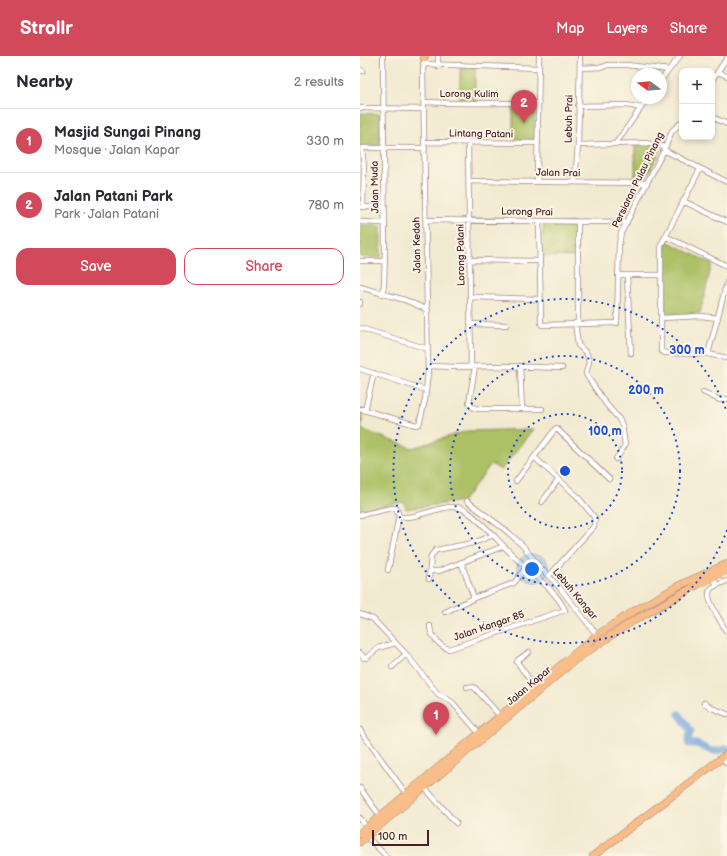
<!DOCTYPE html>
<html lang="en">
<head>
<meta charset="utf-8">
<style>
  body { margin:0; font-family:"Balsamiq Sans",sans-serif; background:#f7f7f7; color:#2b2b33 }
  .controls { position:absolute; right:12px; top:12px; display:grid; overflow:hidden; border-radius:8px; box-shadow:0 2px 6px #0003 }
  .controls button { width:36px; height:36px; display:grid; place-items:center; padding:0; border:0; border-bottom:1px solid #e1e1e2; background:#fff; color:#2b2b33; font:20px sans-serif }
  .compass { position:absolute; left:271px; top:12px; width:36px; height:36px; border-radius:50%; background:#fff; box-shadow:0 2px 6px #0003; rotate:286deg }
  .scale { position:absolute; left:12px; bottom:10px; width:57px; box-sizing:border-box; padding-left:4px; border:2px solid #4a1f2b; border-top:0; font-size:11px; line-height:14px; white-space:nowrap; color:#4a1f2b; -webkit-text-stroke:3px #fcf5e5; paint-order:stroke }
  .you { position:absolute; left:172px; top:513px; width:14px; height:14px; margin:-10px; border:3px solid #fff; border-radius:50%; background:#1a73e8; box-shadow:0 0 0 6px #1a73e833 }
  .badge { display:grid; place-items:center; width:26px; height:26px; border-radius:50%; background:#d1495b; color:#fff; font-size:13px; font-weight:700 }
  .pin { position:absolute; translate:-50% -33px; filter:drop-shadow(0 1px 2px #0008) }
  .pin::after { content:''; position:absolute; top:21px; width:14px; height:12px; background:inherit; clip-path:polygon(0 0,100% 0,50% 100%) }
  .list { margin:0; padding:0; list-style:none }
  h2 { display:flex; justify-content:space-between; align-items:center; height:52px; margin:0; padding:0 16px; font-size:17px }
  h2 small { font-size:13px; font-weight:400; color:#7c7c81 }
  .list li { display:grid; grid-template-columns:26px 1fr auto; gap:12px; align-items:center; box-sizing:border-box; height:64px; padding:0 16px; border-top:1px solid #e1e1e2 }
  .list b { display:block; font-size:15px; white-space:nowrap }
  .list p { margin:0; font-size:13px; white-space:nowrap; color:#7c7c81 }
  .list em { font-size:13px; font-style:normal; color:#7c7c81 }
  .actions { display:flex; gap:8px; padding:12px 16px }
  .actions a { flex:1; padding:9px 0; border:1px solid #d1495b; border-radius:12px; text-align:center; font-size:14px; color:#d1495b }
  .actions .main { background:#d1495b; color:#fff }
  .map { position:relative; flex:none; width:367px; height:800px; overflow:hidden }
  header { display:flex; align-items:center; gap:24px; box-sizing:border-box; height:56px; padding:0 20px; background:#d1495b; color:#fff }
  header strong { font-size:19px }
  nav { display:flex; gap:22px; margin-inline-start:auto; font-size:14px }
  main { display:flex }
  aside { flex:1; background:#fff }
  .map>svg:first-child { display:block }
  .green { fill:#acc065; stroke:#7b7048 }
  .lines { fill:none; stroke-linecap:round; stroke-linejoin:round }
  .river { stroke:#6fa2db; stroke-width:7 }
  .minor-casing { stroke:#9e847e; stroke-width:6 }
  .primary-casing { stroke:#9e847e; stroke-width:8 }
  .trunk-casing { stroke:#9e847e; stroke-width:8 }
  .minor { stroke:#fff; stroke-width:4.5 }
  .primary { stroke:#f8bd89; stroke-width:7 }
  .trunk { stroke:#f8bd89; stroke-width:7 }
  .ring { fill:none; stroke:#1d4ed8; stroke-width:2; stroke-dasharray:2 4 }
  .labels { text-anchor:middle; dominant-baseline:central; stroke-width:4; stroke-linejoin:round; paint-order:stroke }
  .street-label { font-size:10px; fill:#4a1f2b; stroke:#fcf5e5 }
  .centre { fill:#1d4ed8; stroke:#fcf5e5; stroke-width:2 }
  .ring-label { font-size:12px; text-anchor:middle; font-weight:bold; fill:#1d4ed8; stroke:#fcf5e5; stroke-width:4; stroke-linejoin:round; paint-order:stroke }
</style>
</head>
<body>
<header>
<strong>Strollr</strong>
<nav><a>Map</a><a>Layers</a><a>Share</a></nav>
</header>
<main>
<aside>
<h2>Nearby<small>2 results</small></h2>
<ul class="list">
<li><span class="badge">1</span><div><b>Masjid Sungai Pinang</b><p>Mosque · Jalan Kapar</p></div><em>330 m</em></li>
<li><span class="badge">2</span><div><b>Jalan Patani Park</b><p>Park · Jalan Patani</p></div><em>780 m</em></li>
</ul>
<div class="actions"><a class="main">Save</a><a>Share</a></div>
</aside>
<div class="map">
<svg width="367" height="800" viewBox="0 0 367 800">
  <rect width="100%" height="100%" fill="#fcf5e5"/>
  <filter id="ink" filterUnits="userSpaceOnUse"><feTurbulence type="fractalNoise" baseFrequency=".025" numOctaves="2"/><feDisplacementMap in="SourceGraphic" scale="8" xChannelSelector="R" yChannelSelector="G"/><feConvolveMatrix kernelMatrix="1 2 1 2 8 2 1 2 1" color-interpolation-filters="sRGB"/></filter>
  <filter id="wash" filterUnits="userSpaceOnUse"><feTurbulence type="fractalNoise" baseFrequency=".012" numOctaves="4" result="noise"/><feDisplacementMap in="SourceGraphic" scale="16" xChannelSelector="R" yChannelSelector="G"/><feGaussianBlur stdDeviation="0.9" result="paint"/><feColorMatrix in="noise" values="0 0 0 0 0 0 0 0 0 0 0 0 0 0 0 0 0 1.4 0 .05"/><feComposite in="paint" operator="in"/></filter>
  <g filter="url(#wash)">
    <rect width="100%" height="100%" fill="#f2ead0"/>
    <path class="green" d="M 100,10 L 115,10 L 115,43 L 100,43 Z
      M 153,48 L 171,49 L 175,51 L 174,84 L 153,83 Z
      M 0,57 L 20,58 L 20,90 L 0,90 Z
      M 275,89 C 283,89 297,87 300,95 L 285,124 L 278,125 L 275,124 Z
      M 214,167 L 216,173 L 216,201 L 182,200 L 183,168 Z
      M 0,169 L 21,170 L 21,202 L 0,201 Z
      M 307,185 L 352,208 L 340,257 L 305,260 L 304,199 Z
      M 0,353 L 4,354 L 1,373 L 52,392 L 107,375 L 173,373 L 141,414 L 131,408 L 103,445 L 46,453 L 44,446 L 0,454 Z"/>
    <g class="lines">
      <path class="river" d="M 319,658 L 331,675 L 328,684 L 329,688 C 342,686 343,694 354,695 C 358,695 363,693 367,692"/>
    </g>
  </g>
  <g filter="url(#ink)">
    <g class="lines">
      <g class="minor-casing">
        <path id="minor" d="M 63,8 L 178,12
          M 78,10 L 78,0
          M 220,12 L 243,11 L 248,9 L 267,9 L 309,14
          M 0,14 L 3,15
          M 358,16 L 367,20
          M 301,24 L 320,0
          M 352,24 L 367,2
          M 64,46 C 102,48 140,47 178,47
          M 218,50 L 267,49 L 281,52
          M 0,52 L 64,53
          M 352,61 L 367,68
          M 65,86 L 178,87
          M 108,86 L 111,311
          M 256,87 L 288,42
          M 218,89 L 286,87 L 305,91
          M 304,94 L 367,126
          M 340,113 L 301,189 L 301,295 L 305,297 L 348,298 L 367,302
          M 109,125 L 286,127
          M 177,126 L 179,0
          M 215,126 L 218,89 L 220,0
          M 323,145 L 367,166
          M 0,151 L 24,151
          M 3,151 L 4,112 L 2,92 L 65,92
          M 66,164 L 267,166
          M 179,165 L 181,267 L 182,269 L 257,267 L 259,188 L 261,177 L 304,94 L 312,75 L 322,66
          M 0,166 L 24,167
          M 305,180 L 367,210
          M 110,204 L 180,205
          M 0,205 L 24,205
          M 258,219 L 300,219
          M 267,220 L 271,297
          M 0,231 L 45,244 L 68,254
          M 22,238 L 24,229 L 25,196 L 23,0
          M 110,241 L 180,243
          M 0,246 L 0,248
          M 301,262 L 341,260 L 358,262
          M 215,267 L 218,289 L 227,298 L 229,306 L 226,317 L 227,320 L 246,348 L 259,363 L 262,369 L 265,389 L 256,403
          M 110,268 L 146,269
          M 218,268 L 218,166
          M 0,272 L 68,293
          M 348,298 L 367,226
          M 68,310 L 96,311 L 142,310 L 202,312
          M 160,310 L 162,353
          M 115,311 L 109,347 L 112,351 L 119,353 L 182,353
          M 0,313 L 66,334
          M 343,336 L 360,344 L 367,343
          M 0,353 L 56,369 L 59,368 L 60,365 L 65,344 L 68,316 L 63,14 L 65,0
          M 5,354 L 14,317
          M 174,401 L 217,440 L 235,462 L 234,470 L 189,520
          M 156,425 L 196,372 L 249,423
          M 107,445 L 148,476 L 163,490 L 178,509 L 199,531 L 237,579
          M 182,446 L 199,423
          M 0,459 L 32,452 L 36,452 L 39,460 C 53,465 78,450 93,451 C 98,451 104,453 108,456 C 127,470 141,489 159,505 C 175,520 195,534 205,554
          M 101,506 L 114,542
          M 28,514 L 39,460
          M 70,515 L 79,515 L 144,490
          M 353,521 L 357,529 L 367,525
          M 69,523 L 71,500 L 76,494 L 113,487 L 134,479
          M 357,529 C 353,531 349,532 349,538 C 348,546 362,568 367,576
          M 85,556 L 114,542 L 154,527 L 166,511
          M 0,558 L 13,563 L 46,598 L 78,638 L 92,646 L 120,678
          M 70,570 C 70,579 80,591 89,593 L 205,554
          M 169,596 L 158,604 L 157,606 L 175,631
          M 0,597 L 4,602 L 6,602 L 18,592 L 35,587
          M 32,611 L 46,598
          M 107,631 L 113,631 L 115,632 L 140,660
          M 344,647 L 352,652 L 367,658
          M 0,674 L 47,739
          M 362,701 L 367,708
          M 64,731 L 96,767
          M 0,732 L 20,760
          M 0,762 L 7,772
          M 6,780 L 26,800"/>
      </g>
      <g class="primary-casing">
        <path id="primary" d="M 233,800 L 367,698"/>
      </g>
      <g class="trunk-casing">
        <path id="trunk" d="M 64,2 L 65,0
          M 0,777 L 237,579 L 274,555 L 320,529 L 367,508
          M 0,786 L 215,604 L 273,565 L 337,529 L 367,514"/>
      </g>
      <use href="#minor" class="minor"/>
      <use href="#primary" class="primary"/>
      <use href="#trunk" class="trunk"/>
    </g>
  </g>
  <g class="ring">
    <circle cx="205" cy="415" r="57"/>
    <circle cx="205" cy="415" r="115"/>
    <path d="M367 474A172 172 0 1 1 367 356"/>
  </g>
  <g class="labels">
    <g class="street-label">
      <text x="109" y="38">Lorong Kulim</text>
      <text transform="translate(209 63) rotate(-89)">Lebuh Prai</text>
      <text transform="translate(121 78) rotate(1)">Lintang Patani</text>
      <text transform="translate(198 117) rotate(1)">Jalan Prai</text>
      <text transform="translate(278 124) rotate(-64)">Persiaran Pulau Pinang</text>
      <text transform="translate(15 131) rotate(-91)">Jalan Muda</text>
      <text transform="translate(167 156) rotate(1)">Lorong Prai</text>
      <text transform="translate(57 189) rotate(-91)">Jalan Kedah</text>
      <text transform="translate(101 199) rotate(-91)">Lorong Patani</text>
      <text transform="translate(215 538) rotate(50)">Lebuh Kangar</text>
      <text transform="translate(129 570) rotate(-19)">Jalan Kangar 85</text>
      <text transform="translate(169 630) rotate(-40)">Jalan Kapar</text>
    </g>
  </g>
  <circle cx="205" cy="415" r="6" class="centre"/>
  <g class="ring-label">
    <text x="327" y="298">300 m</text>
    <text x="286" y="338">200 m</text>
    <text x="245" y="379">100 m</text>
  </g>
</svg>
<div class="controls">
<button>+</button>
<button>−</button>
</div>
<svg class="compass" viewBox="-18 -18 36 36"><path d="M0-13l5 13h-10z" fill="#e53935"/><path d="M0 13l5-13h-10z" fill="#7c7c81"/></svg>
<div class="scale">100 m</div>
<div class="you"></div>
<div class="pin badge" style="left:76px;top:679px">1</div>
<div class="pin badge" style="left:164px;top:67px">2</div>
</div>
</main>
</body>
</html>
